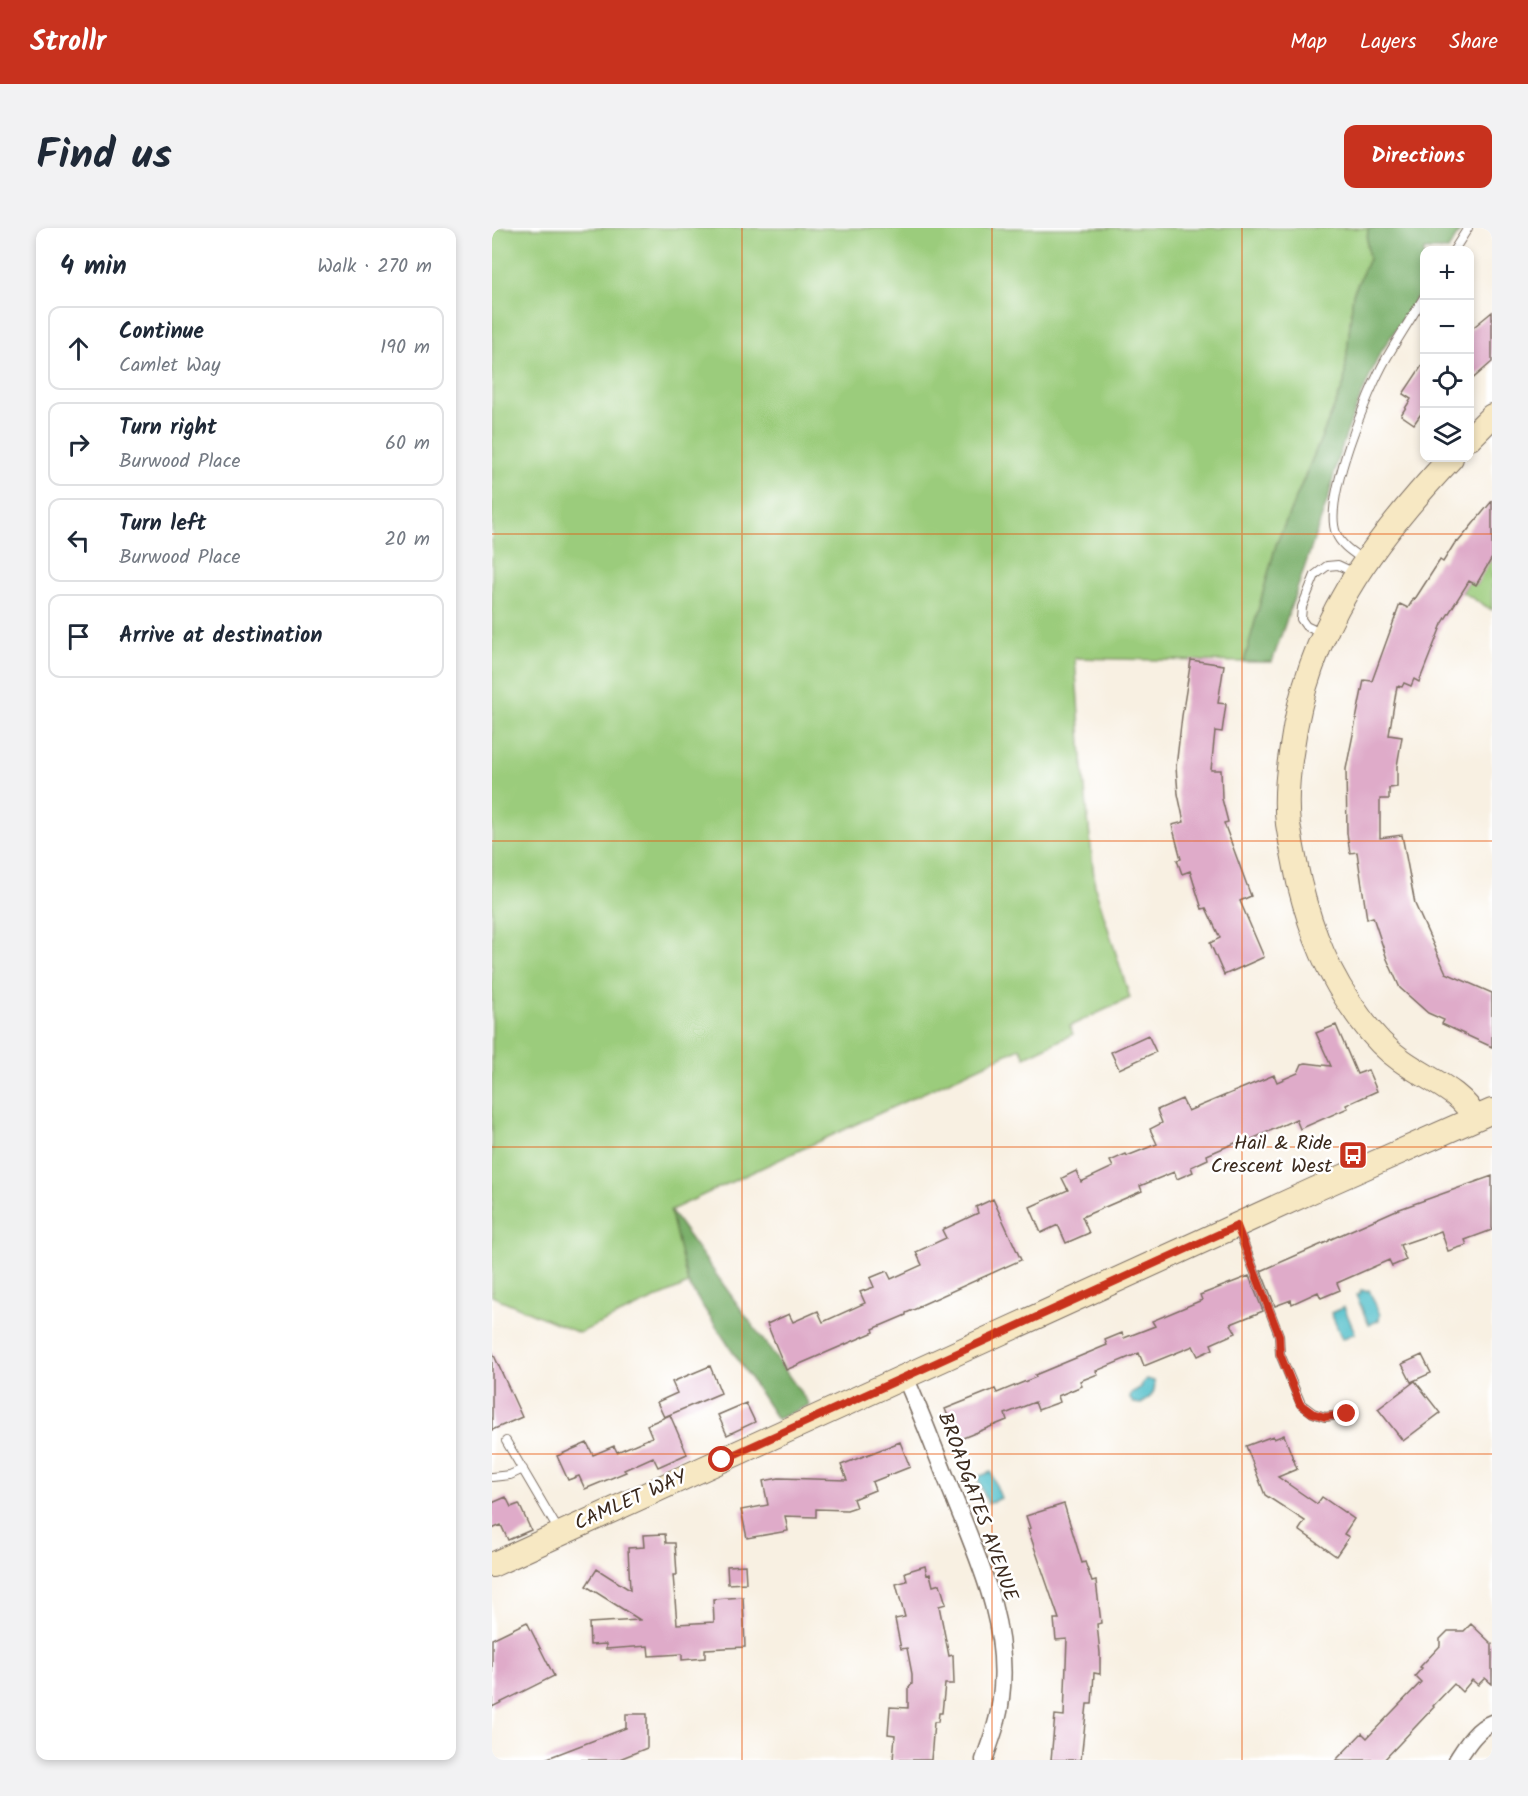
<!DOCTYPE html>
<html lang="en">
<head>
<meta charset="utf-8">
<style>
  body { margin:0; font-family:Kalam,sans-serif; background:#f2f2f3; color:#1f2937 }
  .controls { position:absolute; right:18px; top:18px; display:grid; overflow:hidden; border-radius:12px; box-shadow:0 3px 9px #0003 }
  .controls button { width:54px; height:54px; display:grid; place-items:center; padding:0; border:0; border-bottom:2px solid #e0e1e3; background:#fff; color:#1f2937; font:30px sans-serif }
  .stop { position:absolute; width:18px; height:18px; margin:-14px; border:4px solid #c8321e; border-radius:50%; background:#fff }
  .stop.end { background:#c8321e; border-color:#fff; box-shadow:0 2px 6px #0008 }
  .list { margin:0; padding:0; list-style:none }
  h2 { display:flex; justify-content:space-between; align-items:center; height:78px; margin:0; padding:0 24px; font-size:26px }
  h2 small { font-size:20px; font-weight:400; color:#747a83 }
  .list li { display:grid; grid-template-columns:39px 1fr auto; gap:18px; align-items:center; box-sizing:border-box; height:84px; margin:0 12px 12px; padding:0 12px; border:2px solid #e0e1e3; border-radius:12px }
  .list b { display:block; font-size:22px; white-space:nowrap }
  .list p { margin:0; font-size:20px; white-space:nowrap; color:#747a83 }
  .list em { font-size:20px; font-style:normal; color:#747a83 }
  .icon { flex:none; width:33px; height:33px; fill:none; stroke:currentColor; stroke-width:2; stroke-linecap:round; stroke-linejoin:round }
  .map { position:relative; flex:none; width:1000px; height:1532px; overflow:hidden; border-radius:12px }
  header { display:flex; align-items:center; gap:36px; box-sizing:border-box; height:84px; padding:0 30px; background:#c8321e; color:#fff }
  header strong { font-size:28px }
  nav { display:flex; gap:33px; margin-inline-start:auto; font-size:21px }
  .intro { display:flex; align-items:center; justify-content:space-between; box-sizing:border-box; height:144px; padding:0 36px }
  h1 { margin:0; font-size:42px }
  .button { padding:15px 27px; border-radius:12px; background:#c8321e; color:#fff; font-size:21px; font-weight:700 }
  main { display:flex; gap:36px; padding:0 36px }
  aside { flex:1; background:#fff; border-radius:12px; box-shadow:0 3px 9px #0003 }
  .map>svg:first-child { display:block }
  .green { fill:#9bcc7c; stroke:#6b7b4d; stroke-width:1.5 }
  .forest { fill:#7cb06c; stroke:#5c6d45; stroke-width:1.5 }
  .water { fill:#53c0cb; stroke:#477574; stroke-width:1.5 }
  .building { fill:#dfabc9 }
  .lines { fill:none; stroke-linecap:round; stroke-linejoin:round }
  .lane-casing { stroke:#7d6f63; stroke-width:10 }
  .street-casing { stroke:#7d6f63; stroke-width:19 }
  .secondary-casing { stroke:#7d6f63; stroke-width:26 }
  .lane { stroke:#fff; stroke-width:8 }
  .street { stroke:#fff; stroke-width:16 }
  .secondary { stroke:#f7e8c3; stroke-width:24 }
  .route { stroke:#c8321e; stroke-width:8 }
  .grid { fill:none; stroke:#e8590c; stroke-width:1.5; stroke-opacity:0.55 }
  .labels { text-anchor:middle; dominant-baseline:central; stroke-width:5; stroke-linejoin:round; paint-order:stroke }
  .poi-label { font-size:20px; fill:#3b2a1e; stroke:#fff; text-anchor:end }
  .street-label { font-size:20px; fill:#3b2a1e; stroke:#fff }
</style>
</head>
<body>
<header>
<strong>Strollr</strong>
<nav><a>Map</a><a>Layers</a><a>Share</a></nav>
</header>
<div class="intro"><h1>Find us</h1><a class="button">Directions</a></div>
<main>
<aside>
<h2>4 min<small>Walk · 270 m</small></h2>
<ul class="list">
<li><svg class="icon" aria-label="ahead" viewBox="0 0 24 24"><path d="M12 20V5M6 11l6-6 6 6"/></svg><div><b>Continue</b><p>Camlet Way</p></div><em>190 m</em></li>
<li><svg class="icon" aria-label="right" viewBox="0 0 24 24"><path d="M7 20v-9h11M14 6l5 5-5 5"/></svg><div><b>Turn right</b><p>Burwood Place</p></div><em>60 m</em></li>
<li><svg class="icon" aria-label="left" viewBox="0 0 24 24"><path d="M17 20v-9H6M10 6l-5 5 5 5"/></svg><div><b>Turn left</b><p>Burwood Place</p></div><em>20 m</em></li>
<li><svg class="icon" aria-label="arrive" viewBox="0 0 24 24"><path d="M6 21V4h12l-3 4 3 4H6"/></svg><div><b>Arrive at destination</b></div></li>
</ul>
</aside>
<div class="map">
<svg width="1000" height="1532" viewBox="0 0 1000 1532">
  <rect width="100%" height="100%" fill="#fff"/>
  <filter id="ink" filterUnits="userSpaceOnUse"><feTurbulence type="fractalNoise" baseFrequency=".0167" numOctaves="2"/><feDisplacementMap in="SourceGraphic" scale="12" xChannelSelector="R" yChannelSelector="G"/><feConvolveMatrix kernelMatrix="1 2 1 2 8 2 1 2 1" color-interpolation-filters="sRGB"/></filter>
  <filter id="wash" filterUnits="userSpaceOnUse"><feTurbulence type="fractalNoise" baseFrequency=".008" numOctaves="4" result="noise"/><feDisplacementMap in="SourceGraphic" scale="24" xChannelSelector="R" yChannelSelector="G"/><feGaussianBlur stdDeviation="1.35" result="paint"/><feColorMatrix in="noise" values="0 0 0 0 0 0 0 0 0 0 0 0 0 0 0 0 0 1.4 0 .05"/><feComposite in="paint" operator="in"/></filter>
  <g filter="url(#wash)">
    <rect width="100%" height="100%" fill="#f8f0e2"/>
    <path class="green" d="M 0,0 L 876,0 L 875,15 L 877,31 L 861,66 L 852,156 L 784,317 L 752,434 L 583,430 L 590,530 L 603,659 L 638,770 L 578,798 L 581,806 L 533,829 L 528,820 L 179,982 L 196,1056 L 87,1105 L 0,1068 Z
      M 1000,331 L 1000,382 L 970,364 L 977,353 L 984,357 L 995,335 Z"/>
    <path class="forest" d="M 876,0 L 970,0 L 956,22 L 932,22 L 932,58 L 887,127 L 860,190 L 845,233 L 837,268 L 780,434 L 752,434 L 784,317 L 852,156 L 861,66 L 877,31 L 875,15 Z
      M 178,982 L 317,1176 L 317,1177 L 285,1191 L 196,1056 Z"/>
    <path class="water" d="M 869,1062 L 874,1063 L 877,1062 L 888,1087 L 887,1092 L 877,1097 L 864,1067 L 868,1066 Z
      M 852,1079 L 863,1105 L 850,1111 L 839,1085 Z
      M 655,1151 L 662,1153 C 665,1164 658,1171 649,1176 L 641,1175 L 638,1170 L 639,1165 L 648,1160 L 650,1155 Z
      M 499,1244 L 509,1270 L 496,1276 L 485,1249 Z"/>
    <g id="blocks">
      <path class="building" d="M 1000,84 L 1000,134 L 978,153 L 978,102 Z
        M 933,133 L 933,180 L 922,196 L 909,187 L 919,171 L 911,166 Z
        M 1000,273 L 1000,330 L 984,357 L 977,353 L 950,396 L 927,454 L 922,451 L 919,458 L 912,455 L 910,459 L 905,458 L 897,507 L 910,509 L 905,538 L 905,559 L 897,560 L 897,571 L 888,571 L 888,610 L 910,607 L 923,676 L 954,745 L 1000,765 L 1000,819 L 950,796 L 952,792 L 936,785 L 908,760 L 895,731 L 881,689 L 875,691 L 865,624 L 858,625 L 855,605 L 854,541 L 872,452 L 880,453 L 908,376 L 916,380 L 922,370 L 923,371 L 948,332 L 951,334 L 964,313 L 966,314 Z
        M 699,432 L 732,437 L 726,475 L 734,476 L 730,504 L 723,503 L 719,542 L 729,542 L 730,571 L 736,594 L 732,595 L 759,668 L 748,673 L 772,729 L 732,747 L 718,715 L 728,710 L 714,680 L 710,681 L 698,643 L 690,646 L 685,632 L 689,631 L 680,597 L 692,594 L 686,566 L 684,539 L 690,488 Z
        M 844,797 L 865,846 L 876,842 L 885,863 L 854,877 L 856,880 L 808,901 L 804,891 L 758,912 L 757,909 L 715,927 L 716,931 L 699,939 L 701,944 L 685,951 L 682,944 L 648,958 L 650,963 L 590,989 L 597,1005 L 574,1015 L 566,997 L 549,1005 L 538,979 L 576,962 L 570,950 L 584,943 L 589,954 L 621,939 L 618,933 L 634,926 L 635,928 L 665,916 L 658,901 L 670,895 L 665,882 L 690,871 L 696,883 L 782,847 L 785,854 L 806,845 L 810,836 L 814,835 L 839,838 L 824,805 Z
        M 656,807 L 664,824 L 627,841 L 619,824 Z
        M 1000,948 L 1000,1002 L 973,1012 L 975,1017 L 956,1023 L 949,1003 L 908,1017 L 914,1032 L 900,1038 L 897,1032 L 845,1055 L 848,1062 L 829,1070 L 826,1064 L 800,1076 L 799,1072 L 783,1078 L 769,1043 L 837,1013 L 837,1012 L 902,983 Z
        M 501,971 L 529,1032 L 427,1078 L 428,1079 L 414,1085 L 414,1087 L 381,1101 L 382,1104 L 294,1142 L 275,1096 L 297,1086 L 301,1094 L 326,1083 L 331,1094 L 373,1075 L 368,1064 L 382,1059 L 378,1050 L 395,1043 L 399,1051 L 430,1037 L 424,1024 L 454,1010 L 450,1002 L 486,985 L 484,979 Z
        M 757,1048 L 771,1083 L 739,1096 L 744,1105 L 719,1116 L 721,1121 L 706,1128 L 701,1118 L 652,1138 L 647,1125 L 604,1143 L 606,1146 L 588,1153 L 590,1158 L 566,1168 L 568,1174 L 546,1182 L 543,1174 L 513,1186 L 515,1192 L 466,1212 L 453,1181 L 503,1161 L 505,1165 L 544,1149 L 543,1147 L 615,1117 L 613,1112 L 630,1105 L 632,1110 L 663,1098 L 660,1093 L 710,1072 L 708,1067 Z
        M 0,1123 L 30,1189 L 0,1202 Z
        M 930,1127 L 939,1145 L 919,1154 L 910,1136 Z
        M 218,1138 L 229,1165 L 172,1189 L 165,1174 L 185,1165 L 180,1154 Z
        M 923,1153 L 948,1185 L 911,1213 L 886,1181 Z
        M 254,1175 L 263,1194 L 235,1207 L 226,1187 Z
        M 178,1187 L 195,1226 L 166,1239 L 161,1229 L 132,1242 L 134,1244 L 93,1261 L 87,1248 L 76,1252 L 65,1228 L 95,1215 L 101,1227 L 122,1218 L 125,1224 L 160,1209 L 155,1197 Z
        M 792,1207 L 805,1241 L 786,1249 L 825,1276 L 830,1269 L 862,1291 L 852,1306 L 857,1309 L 844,1328 L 807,1302 L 813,1293 L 773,1267 L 754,1218 L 781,1208 L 782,1211 Z
        M 408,1214 L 418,1239 L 380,1254 L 383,1262 L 361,1271 L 364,1279 L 355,1282 L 324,1281 L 324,1289 L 293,1288 L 296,1303 L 255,1310 L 249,1282 L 276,1277 L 271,1253 L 287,1250 L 355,1252 L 349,1237 Z
        M 14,1269 L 19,1279 L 27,1276 L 39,1302 L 16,1312 L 9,1297 L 0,1301 L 0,1275 Z
        M 572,1276 L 590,1335 L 593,1334 L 600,1354 L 604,1353 L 609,1395 L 605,1396 L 608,1425 L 608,1446 L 602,1445 L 600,1476 L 595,1476 L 589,1532 L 559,1532 L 563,1487 L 572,1488 L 575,1411 L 564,1412 L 562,1391 L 567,1391 L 536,1301 L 538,1300 L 534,1288 Z
        M 173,1306 L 174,1315 L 183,1315 L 185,1347 L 181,1347 L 185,1396 L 222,1394 L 221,1371 L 251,1369 L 253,1419 L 213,1421 L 213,1430 L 190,1432 L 190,1426 L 157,1428 L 156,1418 L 114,1421 L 114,1416 L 98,1417 L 97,1395 L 148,1392 L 94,1358 L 105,1341 L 138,1362 L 136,1320 L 152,1319 L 151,1307 Z
        M 253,1337 L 254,1355 L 236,1356 L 235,1338 Z
        M 433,1338 L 435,1347 L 438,1346 L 441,1358 L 448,1356 L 454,1376 L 447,1378 L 457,1428 L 461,1427 L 462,1456 L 453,1456 L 450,1485 L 447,1485 L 446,1494 L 442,1494 L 439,1532 L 401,1532 L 403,1507 L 396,1506 L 398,1479 L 416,1480 L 416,1461 L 420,1456 L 420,1446 L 415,1420 L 409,1421 L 403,1391 L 413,1389 L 404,1356 L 415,1353 L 413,1344 Z
        M 35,1394 L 62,1448 L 0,1479 L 0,1411 Z
        M 979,1396 L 1000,1416 L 1000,1456 L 993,1450 L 986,1457 L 980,1452 L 970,1464 L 962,1456 L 941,1478 L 942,1479 L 892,1532 L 844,1532 L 870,1505 L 875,1510 L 929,1454 L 923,1448 L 930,1440 L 928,1439 L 948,1418 L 948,1411 L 956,1403 L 972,1403 Z
        M 134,1486 L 155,1486 L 155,1520 L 125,1532 L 53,1532 L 53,1531 L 134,1500 Z"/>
    </g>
  </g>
  <g filter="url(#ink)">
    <use href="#blocks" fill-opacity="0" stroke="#7d6f63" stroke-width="1.5"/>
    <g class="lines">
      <g class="lane-casing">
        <path id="lane" d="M 962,22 L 976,0
          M 873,333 C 862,325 849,318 844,305 C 831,272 876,162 894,131 C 906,110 920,89 932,69
          M 831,406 L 814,398 L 809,391 L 810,379 L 823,347 L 835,338 L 846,337 L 863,345
          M 745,998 L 787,1107 L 788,1126 L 809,1176 L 821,1185 L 833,1189 L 855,1186
          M 14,1213 L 68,1305
          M 0,1249 L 18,1247 L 31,1241"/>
      </g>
      <g class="street-casing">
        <path id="street" d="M 413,1149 C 431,1189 446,1231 463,1272 C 488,1335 518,1400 509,1470 C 507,1492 499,1512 492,1532
          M 965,1532 C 974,1518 984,1501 1000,1495"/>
      </g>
      <g class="secondary-casing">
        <path id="secondary" d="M 978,210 L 1000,188
          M 959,230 C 879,315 816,400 800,519 C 796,543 793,571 796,596 C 799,615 803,635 807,654 C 820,706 836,747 868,790 C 879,805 893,821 909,832 C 930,848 973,865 982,890
          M 0,1337 L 824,961 L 1000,883"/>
      </g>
      <use href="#lane" class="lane"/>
      <use href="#street" class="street"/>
      <use href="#secondary" class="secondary"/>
    </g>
  </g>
  <g class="lines" filter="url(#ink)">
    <path class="route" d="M 230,1232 L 745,998 L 787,1107 L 788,1126 L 808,1176 L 820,1185 L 833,1189 L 855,1186"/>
  </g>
  <path class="grid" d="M 250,0 L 250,1532M 500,0 L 500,1532M 750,0 L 750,1532M 0,306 L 1000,306M 0,613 L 1000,613M 0,919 L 1000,919M 0,1226 L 1000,1226"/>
  <defs>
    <g id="bus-square" transform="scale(1.5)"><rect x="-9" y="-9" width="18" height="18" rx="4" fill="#c8321e" stroke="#fff"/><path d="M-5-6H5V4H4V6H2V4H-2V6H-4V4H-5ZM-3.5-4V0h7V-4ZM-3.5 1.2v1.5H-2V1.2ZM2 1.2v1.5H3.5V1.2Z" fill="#fff"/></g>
  </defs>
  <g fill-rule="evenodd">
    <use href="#bus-square" x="861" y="927"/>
  </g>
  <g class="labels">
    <g class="poi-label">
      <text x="840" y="916">Hail &amp; Ride<tspan x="840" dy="23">Crescent West</tspan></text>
    </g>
    <g class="street-label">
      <text transform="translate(139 1273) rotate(-24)">CAMLET WAY</text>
      <text transform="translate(485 1279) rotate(70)">BROADGATES AVENUE</text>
    </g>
  </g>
</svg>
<div class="controls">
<button>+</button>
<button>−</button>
<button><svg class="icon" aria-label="locate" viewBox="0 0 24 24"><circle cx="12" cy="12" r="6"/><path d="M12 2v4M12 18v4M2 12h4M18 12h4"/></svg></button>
<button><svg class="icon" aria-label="layers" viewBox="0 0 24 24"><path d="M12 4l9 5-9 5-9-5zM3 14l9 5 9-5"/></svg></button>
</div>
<div class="stop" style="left:230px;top:1232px"></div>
<div class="stop end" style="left:855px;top:1186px"></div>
</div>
</main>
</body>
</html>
